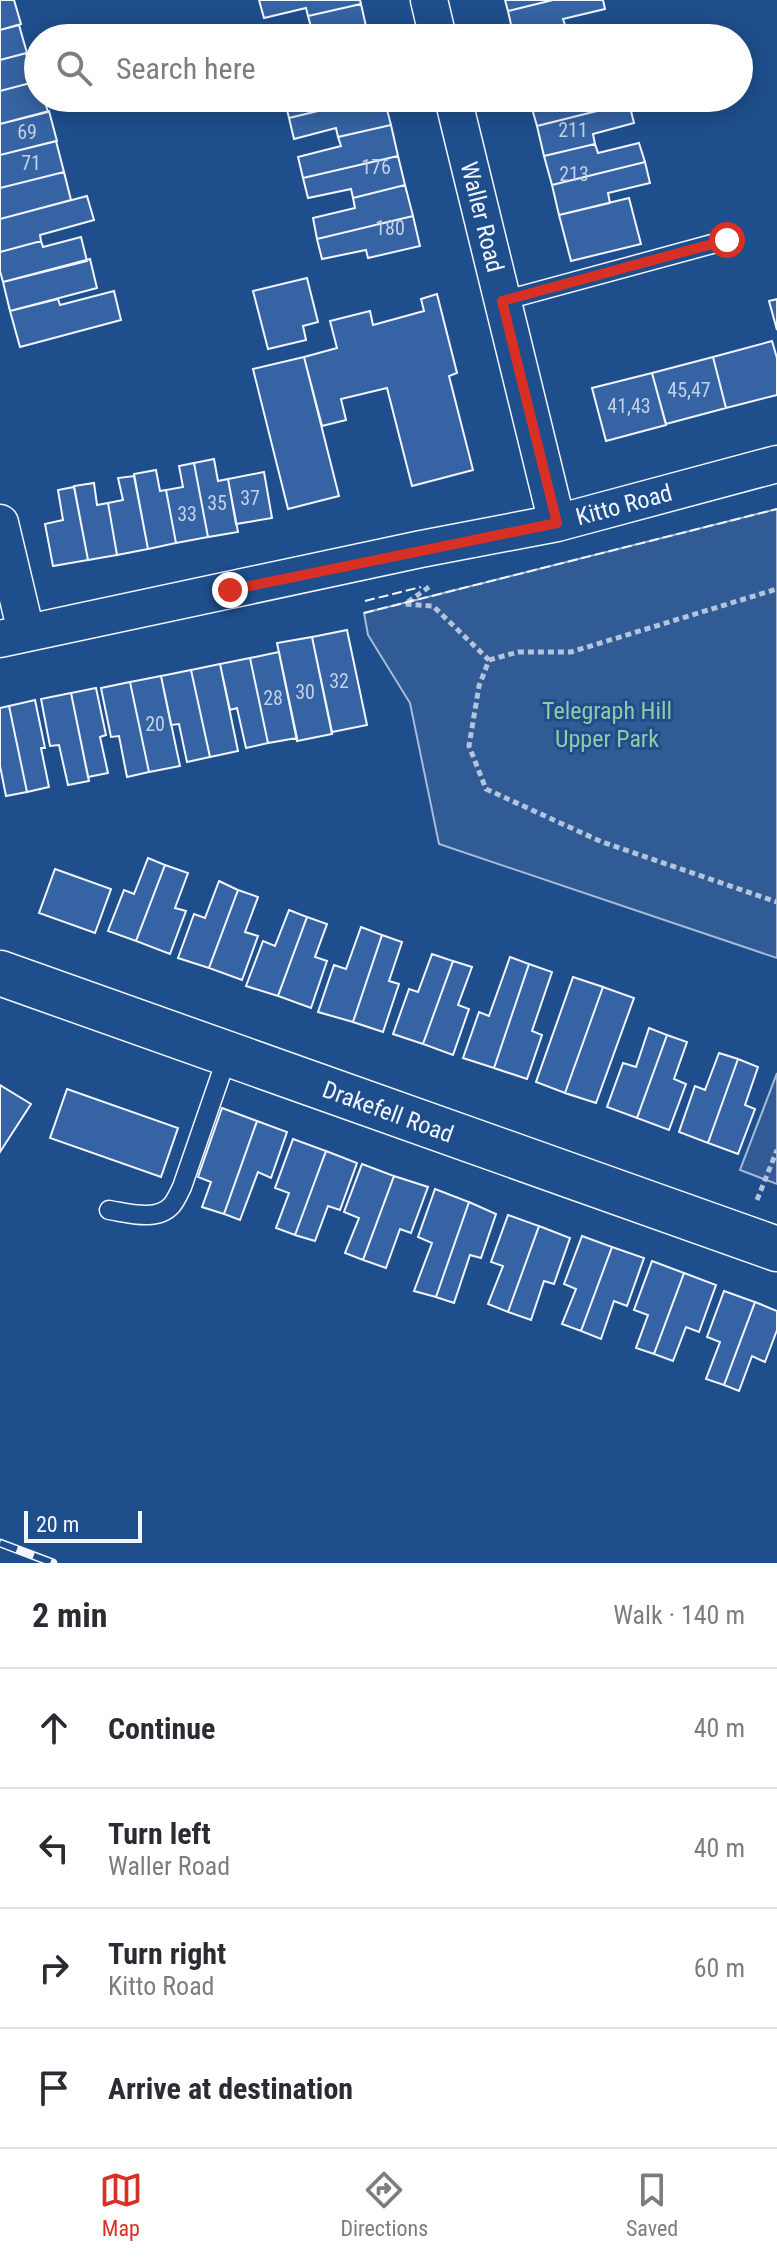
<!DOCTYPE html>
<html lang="en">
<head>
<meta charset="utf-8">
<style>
  body { margin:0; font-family:"Roboto Condensed",sans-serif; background:#f7f7f7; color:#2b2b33 }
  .scale { position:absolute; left:24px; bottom:20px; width:118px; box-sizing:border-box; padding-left:8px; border:4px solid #f2f6ff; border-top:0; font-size:22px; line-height:28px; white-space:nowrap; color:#f2f6ff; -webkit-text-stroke:6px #1f4e8c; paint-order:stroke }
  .stop { position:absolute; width:24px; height:24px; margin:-18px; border:6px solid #d93025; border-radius:50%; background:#fff }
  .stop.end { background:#d93025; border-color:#fff; box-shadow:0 2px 8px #0008 }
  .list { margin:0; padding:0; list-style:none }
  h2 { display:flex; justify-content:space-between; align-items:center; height:104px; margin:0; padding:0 32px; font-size:34px }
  h2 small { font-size:26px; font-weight:400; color:#7c7c81 }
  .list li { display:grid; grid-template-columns:52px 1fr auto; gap:24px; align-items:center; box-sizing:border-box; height:120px; padding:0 32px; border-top:2px solid #e1e1e2 }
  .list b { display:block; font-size:30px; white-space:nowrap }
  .list p { margin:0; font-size:26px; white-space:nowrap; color:#7c7c81 }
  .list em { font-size:26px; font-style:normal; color:#7c7c81 }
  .icon { flex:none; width:44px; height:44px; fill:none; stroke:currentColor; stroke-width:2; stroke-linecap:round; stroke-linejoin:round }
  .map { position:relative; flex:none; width:777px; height:1563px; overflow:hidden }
  .search { position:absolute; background:#fff; box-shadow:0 4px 20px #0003; left:24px; right:24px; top:24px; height:88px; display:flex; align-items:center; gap:20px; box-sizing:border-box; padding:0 28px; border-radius:44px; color:#7c7c81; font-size:30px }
  .sheet { height:584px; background:#fff }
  nav { display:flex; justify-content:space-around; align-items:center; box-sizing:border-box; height:112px; border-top:2px solid #e1e1e2; background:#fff; font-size:22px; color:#7c7c81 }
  nav a { display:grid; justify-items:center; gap:4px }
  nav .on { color:#d93025 }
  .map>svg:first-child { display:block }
  .green { fill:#305b95; stroke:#a8bbd7; stroke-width:2 }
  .building { fill:#3563a3; stroke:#f2f6ff; stroke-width:2 }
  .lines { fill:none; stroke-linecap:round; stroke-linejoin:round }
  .lane-casing { stroke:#f2f6ff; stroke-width:21 }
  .street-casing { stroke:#f2f6ff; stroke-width:39 }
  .secondary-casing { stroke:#f2f6ff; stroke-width:47 }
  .path { stroke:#b3c4dc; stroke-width:5; stroke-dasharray:6 4; stroke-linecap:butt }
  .lane { stroke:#1f4e8c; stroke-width:18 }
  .street { stroke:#1f4e8c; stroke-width:36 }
  .secondary { stroke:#1f4e8c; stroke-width:44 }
  .rail-casing { stroke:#f2f6ff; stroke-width:9 }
  .rail { stroke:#1f4e8c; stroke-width:6; stroke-dasharray:18; stroke-linecap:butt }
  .fence { stroke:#f2f6ff; stroke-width:2; stroke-dasharray:10 4; stroke-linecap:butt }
  .route { stroke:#d93025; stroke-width:10 }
  .labels { text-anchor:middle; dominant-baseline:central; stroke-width:6; stroke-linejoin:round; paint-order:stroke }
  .number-label { font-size:20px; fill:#c3d1e8 }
  .street-label { font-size:24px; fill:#f2f6ff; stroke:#1f4e8c }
  .park-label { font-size:24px; fill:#97c8a6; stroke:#1f4e8c }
</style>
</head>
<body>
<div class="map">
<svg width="777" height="1563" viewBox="0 0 777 1563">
  <rect width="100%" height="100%" fill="#1f4e8c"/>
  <path class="green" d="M 777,509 L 777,958 L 439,844 L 410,703 L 368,635 L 364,613 Z
    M 777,1073 L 777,1184 L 740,1170 Z"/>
  <path class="building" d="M 0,0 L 14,0 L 21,24 L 0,30 Z
    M 259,0 L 360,0 L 361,4 L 308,16 L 306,8 L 264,18 Z
    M 505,0 L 553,0 L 508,11 Z
    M 553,0 L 603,0 L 605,9 L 563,19 L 566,28 L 527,38 L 514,38 L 508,11 Z
    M 361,4 L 368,35 L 355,38 L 269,38 L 311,27 L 308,16 Z
    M 19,25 L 27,53 L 0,60 L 0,30 Z
    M 610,27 L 612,38 L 527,38 L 566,28 L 568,37 Z
    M 26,53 L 34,82 L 0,91 L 0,60 Z
    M 38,81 L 38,98 L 44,98 L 48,112 L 0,124 L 0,91 Z
    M 284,98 L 372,98 L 289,118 Z
    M 372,98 L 384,98 L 391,125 L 338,137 L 336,128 L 294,139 L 289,118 Z
    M 529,98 L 628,98 L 629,103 L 537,126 Z
    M 629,103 L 634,123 L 593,134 L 595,144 L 544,156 L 537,126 Z
    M 49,111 L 57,141 L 0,155 L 0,124 Z
    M 391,125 L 398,156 L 303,178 L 298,157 L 341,146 L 338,137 Z
    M 56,141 L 64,172 L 0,188 L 0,155 Z
    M 639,143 L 645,162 L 552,185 L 544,156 L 595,144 L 598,153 Z
    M 398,156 L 405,185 L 353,198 L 351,189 L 308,198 L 303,178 Z
    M 645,162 L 650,183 L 608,193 L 610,203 L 559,215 L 552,185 Z
    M 64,172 L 71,200 L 0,219 L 0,188 Z
    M 405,185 L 413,216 L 317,239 L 313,218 L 355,208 L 353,198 Z
    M 87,196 L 94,220 L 40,235 L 41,241 L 0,252 L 0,219 Z
    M 629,198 L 641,244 L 571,261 L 559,215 Z
    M 413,216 L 420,246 L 368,258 L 366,250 L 322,259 L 317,239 Z
    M 81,237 L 87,261 L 3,282 L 0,271 L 0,252 L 41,241 L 43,247 Z
    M 90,259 L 97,288 L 10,311 L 3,282 Z
    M 307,278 L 318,322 L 303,326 L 306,340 L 268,349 L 253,291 Z
    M 114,291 L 121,320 L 20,347 L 10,311 L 58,299 L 60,305 Z
    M 437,294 L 457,373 L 449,376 L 473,470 L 412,486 L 387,388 L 341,399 L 346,420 L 322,426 L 304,357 L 337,348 L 330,321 L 370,311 L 373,325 L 424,311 L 421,299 Z
    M 777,299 L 777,330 L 769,301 Z
    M 772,341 L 777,358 L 777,395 L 726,408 L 713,357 Z
    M 304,357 L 339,496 L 288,509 L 253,369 Z
    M 713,357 L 726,408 L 666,424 L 652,373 Z
    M 652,373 L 666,425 L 606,441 L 592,388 Z
    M 214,459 L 218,481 L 228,479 L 238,532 L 208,537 L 194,463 Z
    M 194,463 L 208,537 L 176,543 L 166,490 L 183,487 L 179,466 Z
    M 156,470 L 160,491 L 166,490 L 176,543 L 148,549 L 134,474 Z
    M 264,472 L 272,518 L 236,524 L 228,479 Z
    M 134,476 L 148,549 L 117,555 L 108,503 L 123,500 L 118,478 Z
    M 94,483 L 97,505 L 108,503 L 117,555 L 88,560 L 74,486 Z
    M 74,487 L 88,560 L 53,566 L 45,524 L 63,520 L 58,490 Z
    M 347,630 L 367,725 L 332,732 L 312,637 Z
    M 312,637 L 332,734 L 297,741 L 277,643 Z
    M 279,652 L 297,738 L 268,743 L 250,658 Z
    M 250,658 L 268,743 L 246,748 L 237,708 L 230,710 L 220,664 Z
    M 220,664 L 238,751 L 210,757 L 191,670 Z
    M 191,670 L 210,757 L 187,762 L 179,724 L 171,725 L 161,676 Z
    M 161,676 L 180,766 L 149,772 L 130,682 Z
    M 130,682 L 149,772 L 127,777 L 119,736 L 111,737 L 101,688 Z
    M 96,688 L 106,735 L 100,737 L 108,773 L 88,777 L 71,693 Z
    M 71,693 L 89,781 L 68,785 L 59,745 L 50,746 L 41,699 Z
    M 35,700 L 45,748 L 41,748 L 49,787 L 27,792 L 9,706 Z
    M 9,706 L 27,792 L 6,796 L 0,766 L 0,708 Z
    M 148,858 L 165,865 L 136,941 L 108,931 L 124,890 L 134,894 Z
    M 165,865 L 188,873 L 175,908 L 186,911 L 170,954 L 136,941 Z
    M 55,869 L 111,889 L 95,933 L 39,913 Z
    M 219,881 L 238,890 L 209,968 L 178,958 L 194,914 L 205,918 Z
    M 238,890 L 258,897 L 245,932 L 258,936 L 242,980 L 209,968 Z
    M 289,910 L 307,917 L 278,996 L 246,986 L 263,941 L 275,946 Z
    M 307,917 L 327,924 L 315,957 L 327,961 L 311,1008 L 278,996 Z
    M 361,927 L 382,935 L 353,1022 L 318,1012 L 334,965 L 346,969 Z
    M 382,935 L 402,942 L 389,981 L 399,984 L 383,1032 L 353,1022 Z
    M 432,954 L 453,961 L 423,1044 L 393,1034 L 409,989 L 418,992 Z
    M 510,957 L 529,964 L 494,1068 L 463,1058 L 479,1012 L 489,1016 Z
    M 453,961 L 472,967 L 458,1005 L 469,1009 L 453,1055 L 423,1044 Z
    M 529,964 L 552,972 L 532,1031 L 542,1035 L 527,1079 L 494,1068 Z
    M 573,977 L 603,987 L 565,1093 L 536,1082 Z
    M 603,987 L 634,998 L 596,1103 L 565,1093 Z
    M 649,1028 L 667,1035 L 637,1118 L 607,1107 L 623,1063 L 636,1067 Z
    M 667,1035 L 687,1042 L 674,1079 L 686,1084 L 669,1130 L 637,1118 Z
    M 719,1053 L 738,1059 L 708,1143 L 679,1132 L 695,1086 L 705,1090 Z
    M 738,1059 L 758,1067 L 745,1105 L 755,1109 L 738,1154 L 708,1143 Z
    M 0,1085 L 31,1104 L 0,1152 Z
    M 67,1089 L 178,1128 L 161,1177 L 50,1138 Z
    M 222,1108 L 257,1121 L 224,1214 L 202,1207 L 211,1182 L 198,1177 Z
    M 257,1121 L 287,1132 L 271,1178 L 258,1172 L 240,1220 L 224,1214 Z
    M 293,1139 L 326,1151 L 295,1235 L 276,1228 L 289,1193 L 275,1188 Z
    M 326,1151 L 357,1163 L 340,1210 L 328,1206 L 315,1241 L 295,1235 Z
    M 362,1164 L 394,1176 L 363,1260 L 345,1253 L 359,1218 L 344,1212 Z
    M 394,1176 L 428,1187 L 411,1233 L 400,1229 L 386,1268 L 363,1260 Z
    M 435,1189 L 469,1202 L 436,1297 L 414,1291 L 432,1243 L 418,1237 Z
    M 469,1202 L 496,1214 L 481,1258 L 470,1255 L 454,1303 L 436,1297 Z
    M 508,1215 L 539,1226 L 508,1312 L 488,1304 L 503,1266 L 491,1262 Z
    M 539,1226 L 570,1238 L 554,1284 L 544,1281 L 531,1320 L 508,1312 Z
    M 582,1236 L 612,1247 L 581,1331 L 562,1324 L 576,1289 L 564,1284 Z
    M 612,1247 L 644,1258 L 627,1306 L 614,1301 L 601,1339 L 581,1331 Z
    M 652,1261 L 684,1273 L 654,1354 L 636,1348 L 648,1315 L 634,1310 Z
    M 684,1273 L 716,1285 L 699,1332 L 686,1327 L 673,1361 L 654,1354 Z
    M 724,1291 L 755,1302 L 724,1385 L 706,1379 L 720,1342 L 707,1337 Z
    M 755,1302 L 777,1311 L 777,1330 L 765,1362 L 752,1356 L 739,1391 L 724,1385 Z"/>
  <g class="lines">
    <g class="lane-casing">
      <path id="lane" d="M 502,301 L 727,240
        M 109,1210 C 128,1213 157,1222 172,1205 C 176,1200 179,1193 182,1187 L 228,1054"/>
    </g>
    <g class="street-casing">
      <path id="street" d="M 429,0 L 438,38
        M 453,98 L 557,523
        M 0,523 L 26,632
        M 0,639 L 421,549 L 557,523 L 777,464"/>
    </g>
    <g class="secondary-casing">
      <path id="secondary" d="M 0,973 L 777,1249"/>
    </g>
    <path class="path" d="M 429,587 L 405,604 L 433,606 L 489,660 L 479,686 L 469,746 L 486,789 L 602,842 L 777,902
      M 489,660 L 518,652 L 571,652 L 777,589
      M 757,1200 L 777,1150"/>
    <use href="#lane" class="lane"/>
    <use href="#street" class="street"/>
    <use href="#secondary" class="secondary"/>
    <g class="rail-casing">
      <path id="rail" d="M 0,1543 L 53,1563"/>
    </g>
    <use href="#rail" class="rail"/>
    <path class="fence" d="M 365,601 L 421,587
      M 364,613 L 777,509"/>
  </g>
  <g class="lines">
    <path class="route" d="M 230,590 L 557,523 L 502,301 L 727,240"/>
  </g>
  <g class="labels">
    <g class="number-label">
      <text x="573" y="130">211</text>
      <text x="27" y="132">69</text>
      <text x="31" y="163">71</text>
      <text x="376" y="167">176</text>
      <text x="574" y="174">213</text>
      <text x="390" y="228">180</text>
      <text x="689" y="390">45,47</text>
      <text x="629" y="406">41,43</text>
      <text x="250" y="498">37</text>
      <text x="217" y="503">35</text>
      <text x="187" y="514">33</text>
      <text x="339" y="681">32</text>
      <text x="305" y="692">30</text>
      <text x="273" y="698">28</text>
      <text x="155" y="724">20</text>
    </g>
    <g class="street-label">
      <text transform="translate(482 217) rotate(76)">Waller Road</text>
      <text transform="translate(624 505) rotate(-15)">Kitto Road</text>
      <text transform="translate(388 1112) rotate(20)">Drakefell Road</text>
    </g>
    <g class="park-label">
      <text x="607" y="711">Telegraph Hill<tspan x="607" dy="28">Upper Park</tspan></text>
    </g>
  </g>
</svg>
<div class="scale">20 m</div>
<div class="stop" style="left:727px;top:240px"></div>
<div class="stop end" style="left:230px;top:590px"></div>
<div class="search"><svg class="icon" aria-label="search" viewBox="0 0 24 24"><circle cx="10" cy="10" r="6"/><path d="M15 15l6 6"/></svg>Search here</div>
</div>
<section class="sheet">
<h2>2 min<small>Walk · 140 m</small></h2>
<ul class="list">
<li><svg class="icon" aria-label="ahead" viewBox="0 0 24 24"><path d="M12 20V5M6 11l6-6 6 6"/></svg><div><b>Continue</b></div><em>40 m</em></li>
<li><svg class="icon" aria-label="left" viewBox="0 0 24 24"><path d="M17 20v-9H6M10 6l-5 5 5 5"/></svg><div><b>Turn left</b><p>Waller Road</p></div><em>40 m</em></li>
<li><svg class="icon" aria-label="right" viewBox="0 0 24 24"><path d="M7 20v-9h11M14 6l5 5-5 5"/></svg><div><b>Turn right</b><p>Kitto Road</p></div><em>60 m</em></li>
<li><svg class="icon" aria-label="arrive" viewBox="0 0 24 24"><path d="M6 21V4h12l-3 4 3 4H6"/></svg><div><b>Arrive at destination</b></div></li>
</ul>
</section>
<nav>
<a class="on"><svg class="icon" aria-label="map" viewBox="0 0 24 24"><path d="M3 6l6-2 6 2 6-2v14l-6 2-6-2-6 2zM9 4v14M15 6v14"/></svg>Map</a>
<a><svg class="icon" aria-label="directions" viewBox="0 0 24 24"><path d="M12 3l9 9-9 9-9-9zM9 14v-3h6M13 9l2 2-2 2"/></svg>Directions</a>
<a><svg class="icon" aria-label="saved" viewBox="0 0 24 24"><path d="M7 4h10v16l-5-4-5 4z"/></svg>Saved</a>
</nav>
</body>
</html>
